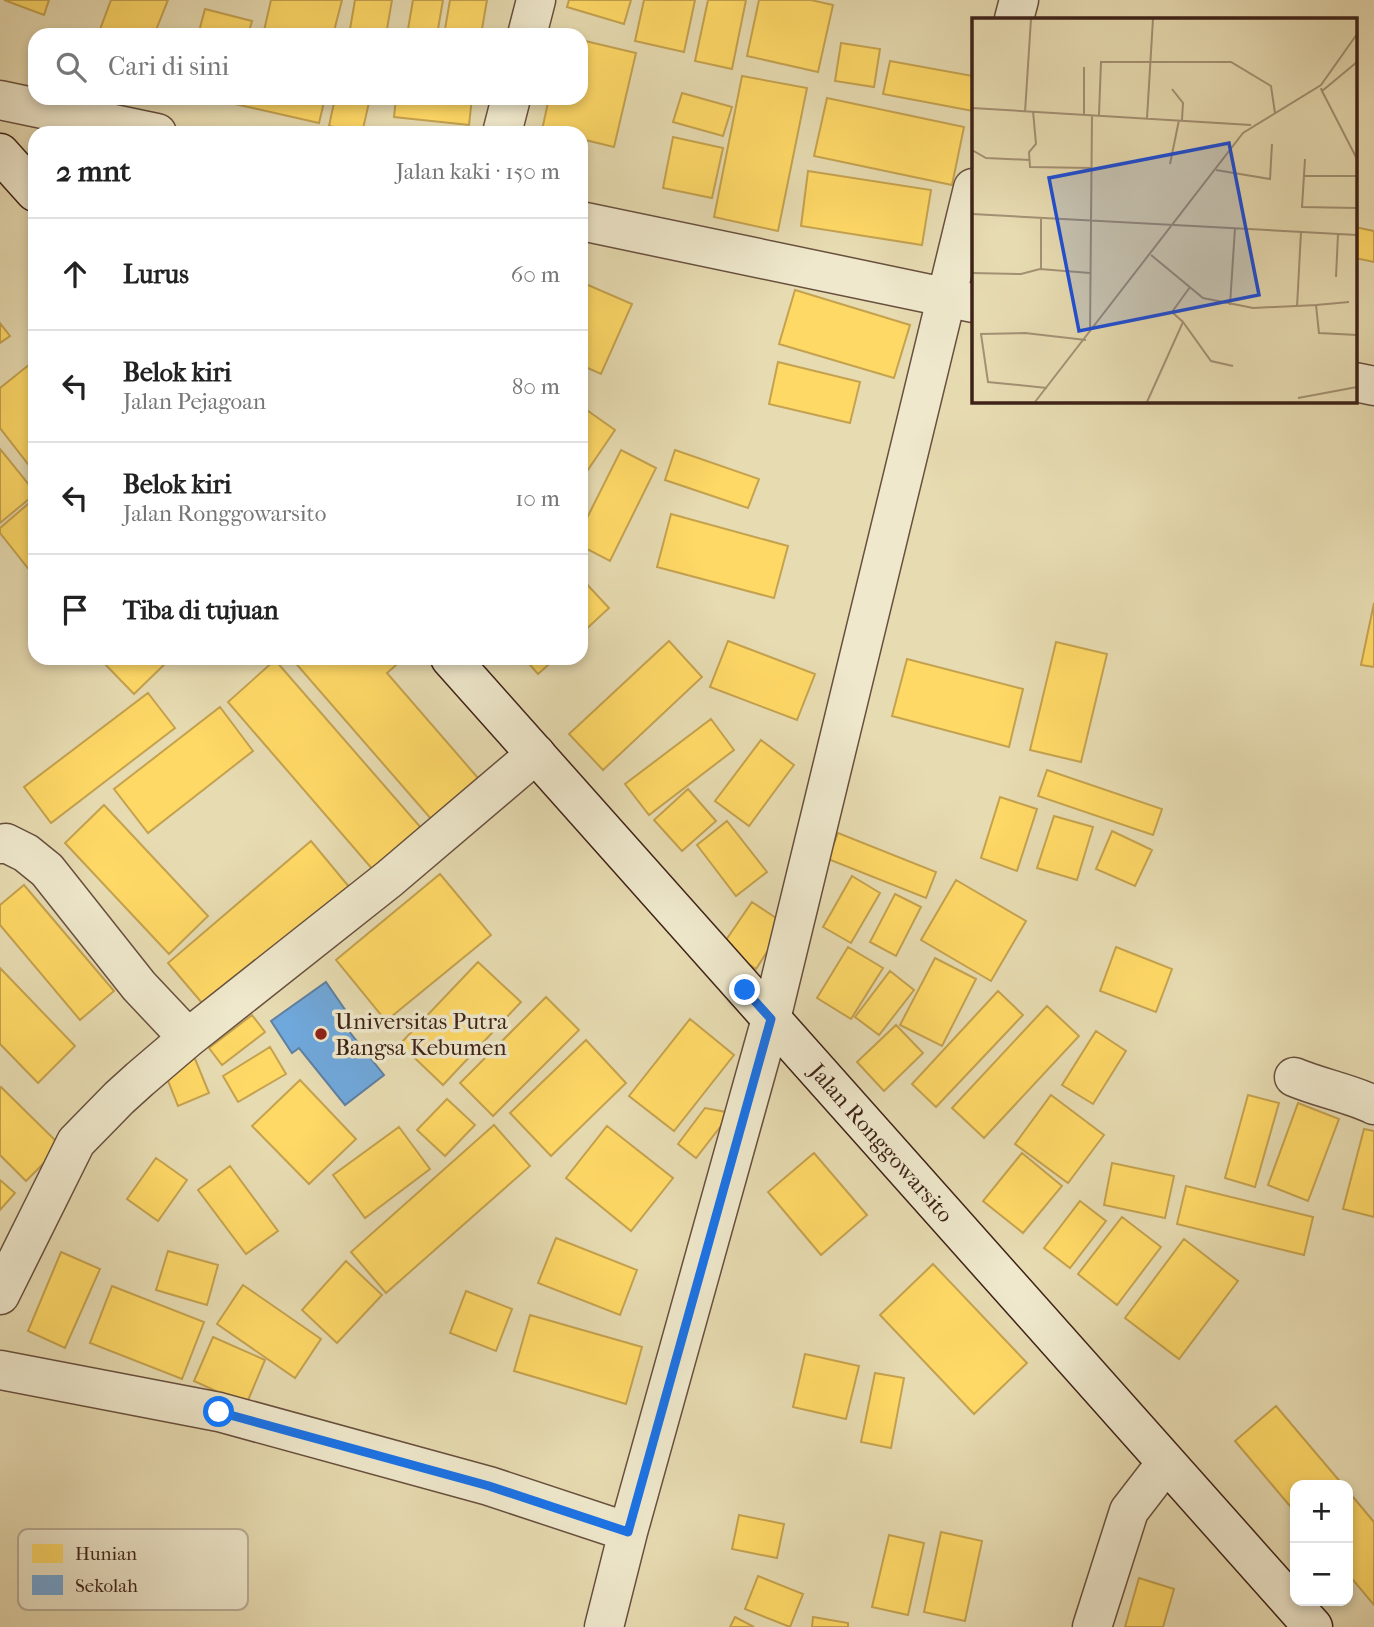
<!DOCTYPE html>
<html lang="id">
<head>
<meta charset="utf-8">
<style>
  body { margin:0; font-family:"IM FELL French Canon",serif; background:#f6f6f6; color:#222 }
  .controls { position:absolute; right:21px; bottom:21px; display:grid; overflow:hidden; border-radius:14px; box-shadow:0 4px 10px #0003 }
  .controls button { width:63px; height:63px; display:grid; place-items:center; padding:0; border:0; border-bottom:2px solid #e0e0e0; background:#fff; color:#222; font:35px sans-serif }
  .stop { position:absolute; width:21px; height:21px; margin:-16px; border:5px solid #1a73e8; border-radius:50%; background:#fff }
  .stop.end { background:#1a73e8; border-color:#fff; box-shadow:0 2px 7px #0008 }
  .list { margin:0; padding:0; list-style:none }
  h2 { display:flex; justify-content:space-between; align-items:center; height:91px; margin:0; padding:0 28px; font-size:30px }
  h2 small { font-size:23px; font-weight:400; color:#767676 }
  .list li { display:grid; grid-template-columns:46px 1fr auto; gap:21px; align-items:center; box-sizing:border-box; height:112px; padding:0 28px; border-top:2px solid #e0e0e0 }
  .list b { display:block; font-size:26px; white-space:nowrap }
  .list p { margin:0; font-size:23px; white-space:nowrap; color:#767676 }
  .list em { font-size:23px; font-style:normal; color:#767676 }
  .icon { flex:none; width:38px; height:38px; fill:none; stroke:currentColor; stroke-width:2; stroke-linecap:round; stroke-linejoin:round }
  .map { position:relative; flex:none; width:1374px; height:1627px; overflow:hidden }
  .search { position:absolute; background:#fff; box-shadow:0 4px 10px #0003; left:28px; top:28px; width:560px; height:77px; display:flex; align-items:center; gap:18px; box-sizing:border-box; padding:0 24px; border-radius:21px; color:#767676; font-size:26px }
  .panel { position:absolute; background:#fff; box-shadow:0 4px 10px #0003; left:28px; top:126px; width:560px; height:539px; border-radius:21px }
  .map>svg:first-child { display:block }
  .homes { fill:#ffd966; stroke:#c5a24f; stroke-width:2 }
  .schools { fill:#6fa8dc; stroke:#6080a1; stroke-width:2 }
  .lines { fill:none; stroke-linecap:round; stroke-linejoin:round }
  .street-casing { stroke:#68503e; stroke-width:41 }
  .secondary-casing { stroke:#3e2218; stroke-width:41 }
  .street { stroke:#efe8cc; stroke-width:38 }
  .secondary { stroke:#efe8cc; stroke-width:38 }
  .route { stroke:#1a73e8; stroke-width:9 }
  .poi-dot { fill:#8f2418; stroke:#efe8cc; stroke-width:2.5 }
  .labels { text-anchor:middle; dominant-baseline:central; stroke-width:7; stroke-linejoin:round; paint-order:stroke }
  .poi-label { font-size:23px; fill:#3e2218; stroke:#efe8cc; text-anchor:start }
  .street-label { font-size:23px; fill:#3e2218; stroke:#efe8cc }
  .inset-road { fill:none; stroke:#a39174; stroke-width:2 }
  .view { fill:#1d4ed8; fill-opacity:0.15; stroke:#1d4ed8; stroke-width:3.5 }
  .inset-edge { fill:none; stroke:#3e2218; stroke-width:3.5 }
  .key { fill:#efe8cc; stroke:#baad96; stroke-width:2 }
  .key-label { font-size:19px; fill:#3e2218 }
</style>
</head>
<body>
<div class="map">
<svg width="1374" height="1627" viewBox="0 0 1374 1627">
  <rect width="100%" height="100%" fill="#e7dbb1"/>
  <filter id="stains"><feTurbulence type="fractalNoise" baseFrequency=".00286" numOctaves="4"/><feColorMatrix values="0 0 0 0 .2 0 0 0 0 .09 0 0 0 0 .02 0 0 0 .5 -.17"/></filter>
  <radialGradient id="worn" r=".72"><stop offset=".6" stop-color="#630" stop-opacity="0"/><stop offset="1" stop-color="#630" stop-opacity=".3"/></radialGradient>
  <path class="homes" d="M 4,0 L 49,0 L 44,15 Z
    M 111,0 L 168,0 L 154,35 L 98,35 Z
    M 271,0 L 342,0 L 333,35 L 263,35 Z
    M 355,0 L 392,0 L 386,35 L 349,35 Z
    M 413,0 L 443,0 L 437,35 L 407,35 Z
    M 450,0 L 487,0 L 481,35 L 444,35 Z
    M 569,0 L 631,0 L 624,24 L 567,7 Z
    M 644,0 L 695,0 L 684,52 L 635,41 Z
    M 708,0 L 746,0 L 732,69 L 695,61 Z
    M 759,0 L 811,0 L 833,5 L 818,72 L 747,56 Z
    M 205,9 L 252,21 L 248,35 L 198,35 Z
    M 581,40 L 636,53 L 614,147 L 581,139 L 581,133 L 557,133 L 542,130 L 549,98 L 581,98 Z
    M 841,43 L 880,49 L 874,87 L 835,81 Z
    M 890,61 L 973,76 L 973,111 L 883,94 Z
    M 742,76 L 807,88 L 778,231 L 714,217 Z
    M 682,93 L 732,107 L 723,136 L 673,122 Z
    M 210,98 L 231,98 L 229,103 Z
    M 237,98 L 325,98 L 319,123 L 235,104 Z
    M 335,98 L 370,98 L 362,133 L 329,126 Z
    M 396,98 L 472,98 L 469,125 L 394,117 Z
    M 827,98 L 964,127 L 952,185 L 814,156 Z
    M 673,137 L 723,148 L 712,198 L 663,188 Z
    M 808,171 L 931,190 L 922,245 L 801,226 Z
    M 1355,227 L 1374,231 L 1374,262 L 1355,258 Z
    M 581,282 L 632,304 L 601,374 L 581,365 Z
    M 795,290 L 910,325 L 894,378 L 779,344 Z
    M 0,323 L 10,336 L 0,343 Z
    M 35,360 L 35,473 L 0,428 L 0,388 Z
    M 778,362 L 860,382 L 850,423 L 769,404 Z
    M 581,406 L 615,430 L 581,480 Z
    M 0,449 L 35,492 L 35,494 L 0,523 Z
    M 621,450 L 656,468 L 610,561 L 581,546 L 581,530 Z
    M 675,450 L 759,479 L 748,508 L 665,480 Z
    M 35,498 L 35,569 L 31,572 L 0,533 L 0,528 Z
    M 671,514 L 788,546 L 774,598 L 657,567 Z
    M 581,578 L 609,608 L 581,634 Z
    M 1374,603 L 1374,667 L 1361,665 Z
    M 669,641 L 702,677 L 603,770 L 569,734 Z
    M 728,641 L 815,674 L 797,720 L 710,687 Z
    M 1056,642 L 1107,654 L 1081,762 L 1030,750 Z
    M 99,658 L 171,658 L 134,694 Z
    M 294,658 L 404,658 L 387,673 L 478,778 L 432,820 L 292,659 Z
    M 524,658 L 556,658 L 538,674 Z
    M 907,659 L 1023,689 L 1009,747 L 892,716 Z
    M 275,660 L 422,829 L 374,871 L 228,702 Z
    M 148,693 L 175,728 L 51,823 L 24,787 Z
    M 220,707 L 253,751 L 148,833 L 114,789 Z
    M 711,719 L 734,750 L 649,815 L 625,784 Z
    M 761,740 L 794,765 L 749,826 L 715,801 Z
    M 1047,770 L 1162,809 L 1153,835 L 1038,796 Z
    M 688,789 L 716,821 L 682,851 L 654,820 Z
    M 1000,797 L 1037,809 L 1017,871 L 981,858 Z
    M 104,805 L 208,916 L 169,954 L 65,843 Z
    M 1054,816 L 1093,827 L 1077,880 L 1037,868 Z
    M 727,821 L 767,872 L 736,896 L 697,845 Z
    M 1112,831 L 1152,850 L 1135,886 L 1096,869 Z
    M 838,833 L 936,872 L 926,898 L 828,859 Z
    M 311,841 L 350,888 L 208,1010 L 168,963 Z
    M 440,874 L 491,935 L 386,1021 L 336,960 Z
    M 852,876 L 880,893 L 851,943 L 823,927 Z
    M 956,880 L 1026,921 L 991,981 L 921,940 Z
    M 24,885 L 114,991 L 80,1020 L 0,925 L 0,905 Z
    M 895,894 L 921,907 L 896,956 L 870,942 Z
    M 752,902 L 785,924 L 756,969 L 722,946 Z
    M 848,947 L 883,968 L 851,1019 L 817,998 Z
    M 1116,947 L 1172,969 L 1156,1012 L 1100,991 Z
    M 935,958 L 976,979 L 942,1046 L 900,1025 Z
    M 478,962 L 521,1002 L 443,1085 L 400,1044 Z
    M 0,968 L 75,1046 L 38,1083 L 0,1044 Z
    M 890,971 L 914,990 L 879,1035 L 855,1017 Z
    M 998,991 L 1023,1015 L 936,1107 L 912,1084 Z
    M 546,997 L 579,1030 L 493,1116 L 460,1083 Z
    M 1047,1006 L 1079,1036 L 984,1138 L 952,1108 Z
    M 252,1015 L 265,1032 L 222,1065 L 209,1048 Z
    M 690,1019 L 734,1055 L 674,1131 L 629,1096 Z
    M 896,1025 L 923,1053 L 884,1091 L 857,1062 Z
    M 1096,1031 L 1126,1051 L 1093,1104 L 1062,1085 Z
    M 586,1040 L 626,1083 L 551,1156 L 510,1113 Z
    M 270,1047 L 286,1074 L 238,1102 L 223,1076 Z
    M 193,1054 L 209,1093 L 178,1106 L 163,1068 Z
    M 300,1080 L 356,1139 L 309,1184 L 252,1126 Z
    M 1,1087 L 61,1146 L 26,1181 L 0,1155 L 0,1088 Z
    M 1051,1095 L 1104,1135 L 1068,1183 L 1015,1144 Z
    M 1248,1095 L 1279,1103 L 1255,1187 L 1225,1178 Z
    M 447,1099 L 475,1125 L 445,1156 L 417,1130 Z
    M 1298,1103 L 1339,1119 L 1308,1201 L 1268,1185 Z
    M 705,1108 L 731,1113 L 696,1158 L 678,1144 Z
    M 494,1125 L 530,1166 L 386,1293 L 351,1252 Z
    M 607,1126 L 673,1178 L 631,1231 L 566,1178 Z
    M 399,1127 L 430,1169 L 365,1218 L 333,1175 Z
    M 1364,1129 L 1374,1131 L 1374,1217 L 1343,1209 Z
    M 814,1153 L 867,1215 L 821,1255 L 768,1192 Z
    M 1022,1153 L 1062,1186 L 1023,1233 L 983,1201 Z
    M 156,1158 L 187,1180 L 158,1221 L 127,1199 Z
    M 1112,1163 L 1174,1176 L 1165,1218 L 1104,1205 Z
    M 230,1166 L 278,1231 L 246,1254 L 198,1190 Z
    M 0,1180 L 15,1193 L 0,1210 Z
    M 1186,1186 L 1313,1217 L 1304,1255 L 1177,1224 Z
    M 1080,1201 L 1106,1221 L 1070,1268 L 1044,1248 Z
    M 1122,1217 L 1161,1247 L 1117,1305 L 1078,1274 Z
    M 556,1238 L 637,1270 L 620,1315 L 538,1283 Z
    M 1184,1239 L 1238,1281 L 1179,1359 L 1125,1318 Z
    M 168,1251 L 218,1265 L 207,1305 L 156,1290 Z
    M 61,1252 L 100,1269 L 65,1348 L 28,1331 Z
    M 346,1261 L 382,1295 L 337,1343 L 302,1310 Z
    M 933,1264 L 1027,1363 L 974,1414 L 880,1315 Z
    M 243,1285 L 321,1339 L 295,1378 L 217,1324 Z
    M 112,1286 L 204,1322 L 182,1379 L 90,1343 Z
    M 466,1291 L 512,1309 L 496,1351 L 450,1333 Z
    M 530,1315 L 642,1347 L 626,1404 L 514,1371 Z
    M 213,1337 L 265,1360 L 246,1405 L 194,1381 Z
    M 805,1354 L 859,1366 L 846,1419 L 793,1407 Z
    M 875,1373 L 904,1378 L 891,1448 L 861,1442 Z
    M 1276,1406 L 1343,1485 L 1295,1485 L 1295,1512 L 1235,1441 Z
    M 1348,1491 L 1374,1522 L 1374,1605 L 1348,1574 Z
    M 739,1515 L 784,1524 L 777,1558 L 732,1549 Z
    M 941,1532 L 982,1541 L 965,1621 L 924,1612 Z
    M 889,1535 L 924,1543 L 908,1615 L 872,1607 Z
    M 758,1576 L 803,1594 L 790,1627 L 745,1609 Z
    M 1139,1578 L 1174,1589 L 1163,1627 L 1125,1627 Z
    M 735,1617 L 754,1627 L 730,1627 Z
    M 813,1617 L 848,1623 L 848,1627 L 812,1627 Z"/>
  <path class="schools" d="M 326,982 L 348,1014 L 340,1020 L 384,1075 L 345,1105 L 299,1048 L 292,1053 L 271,1021 Z"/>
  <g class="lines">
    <g class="street-casing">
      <path id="street" d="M 1014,19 L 1019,0
        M 527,35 L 536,0
        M 0,100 L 157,133
        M 502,133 L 511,98
        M 581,221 L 973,303
        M 1355,382 L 1374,386
        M 0,844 L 6,843 L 26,853 L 47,870 L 139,986 L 188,1038
        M 1294,1077 C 1320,1088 1349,1093 1374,1105
        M 0,1295 L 76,1142 L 119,1098 L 140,1079 L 188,1038 L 389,879 L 536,754
        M 0,1370 L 219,1412 L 489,1486 L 628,1532
        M 604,1627 L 628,1532 L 771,1019 L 973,188
        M 1092,1627 L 1129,1511 L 1166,1463"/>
    </g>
    <g class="secondary-casing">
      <g id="secondary">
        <path d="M 0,153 L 35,192"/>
        <path id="s1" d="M 450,658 L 1313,1627"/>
      </g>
    </g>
    <use href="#street" class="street"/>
    <use href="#secondary" class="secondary"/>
  </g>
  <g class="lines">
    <path class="route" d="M 219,1412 L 489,1486 L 628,1532 L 771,1019 L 745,990"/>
  </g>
  <circle class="poi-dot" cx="321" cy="1034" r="7"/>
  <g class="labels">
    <g class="poi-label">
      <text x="335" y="1021">Universitas Putra<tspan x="335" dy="26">Bangsa Kebumen</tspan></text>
    </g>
    <g class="street-label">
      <text stroke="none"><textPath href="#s1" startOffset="649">Jalan Ronggowarsito</textPath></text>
    </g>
  </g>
  <g transform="translate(972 18)">
    <rect width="385" height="385" fill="#e7dbb1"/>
    <path class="inset-road" d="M 349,70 L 350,73 L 385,44M 200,71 L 211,85 L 210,102M 350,73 L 385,141M 0,90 L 279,107M 61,93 L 64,126 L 57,134 L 58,149 L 120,150M 53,94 L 59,1M 112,96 L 112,49M 127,97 L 129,44 L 259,44 L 299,68 L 303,95M 175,100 L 181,1M 0,132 L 14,140 L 58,142M 333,141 L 330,189 L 385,190M 198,146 L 207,102M 244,152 L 298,161 L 300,126M 331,158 L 385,158M 0,196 L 385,217M 179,237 L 231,280 L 281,290 L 344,287 L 347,315 L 385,317M 69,251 L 69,199M 0,255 L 49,256 L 68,251 L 118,255M 364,259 L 366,216M 258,287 L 263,210M 344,287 L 377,284M 325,289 L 329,214M 211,304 L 200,294 L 218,269M 118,314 L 120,97M 75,370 L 16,364 L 9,316 L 53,315 L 114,322M 326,380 L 385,369M 63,384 L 271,115 L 349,67 L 385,16M 175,384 L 211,304 L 239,343 L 261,348"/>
    <path class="view" d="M 257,125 L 287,277 L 107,313 L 77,160 Z"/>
    <rect width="385" height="385" class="inset-edge"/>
  </g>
  <rect x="18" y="1529" width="230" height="81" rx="10" class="key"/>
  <rect x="32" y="1544" width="31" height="19" fill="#ffd966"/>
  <rect x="32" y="1575" width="31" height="20" fill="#6fa8dc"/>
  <g class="key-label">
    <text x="75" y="1560">Hunian</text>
    <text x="75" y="1592">Sekolah</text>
  </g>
  <rect width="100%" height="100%" filter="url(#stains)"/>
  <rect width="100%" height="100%" fill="url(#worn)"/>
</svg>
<div class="controls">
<button>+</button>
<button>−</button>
</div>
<div class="stop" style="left:219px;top:1412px"></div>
<div class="stop end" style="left:745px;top:990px"></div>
<div class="search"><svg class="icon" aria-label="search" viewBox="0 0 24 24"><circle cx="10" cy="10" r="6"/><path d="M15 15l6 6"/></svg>Cari di sini</div>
<section class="panel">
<h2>2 mnt<small>Jalan kaki · 150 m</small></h2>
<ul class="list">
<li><svg class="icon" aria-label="ahead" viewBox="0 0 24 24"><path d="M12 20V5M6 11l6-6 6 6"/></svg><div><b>Lurus</b></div><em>60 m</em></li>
<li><svg class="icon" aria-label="left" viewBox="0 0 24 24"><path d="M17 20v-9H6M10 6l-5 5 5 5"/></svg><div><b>Belok kiri</b><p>Jalan Pejagoan</p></div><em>80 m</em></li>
<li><svg class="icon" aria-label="left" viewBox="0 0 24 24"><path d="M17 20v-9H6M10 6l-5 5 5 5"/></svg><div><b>Belok kiri</b><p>Jalan Ronggowarsito</p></div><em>10 m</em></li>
<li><svg class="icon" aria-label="arrive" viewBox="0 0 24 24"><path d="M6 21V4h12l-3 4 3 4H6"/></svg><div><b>Tiba di tujuan</b></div></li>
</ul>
</section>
</div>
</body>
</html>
